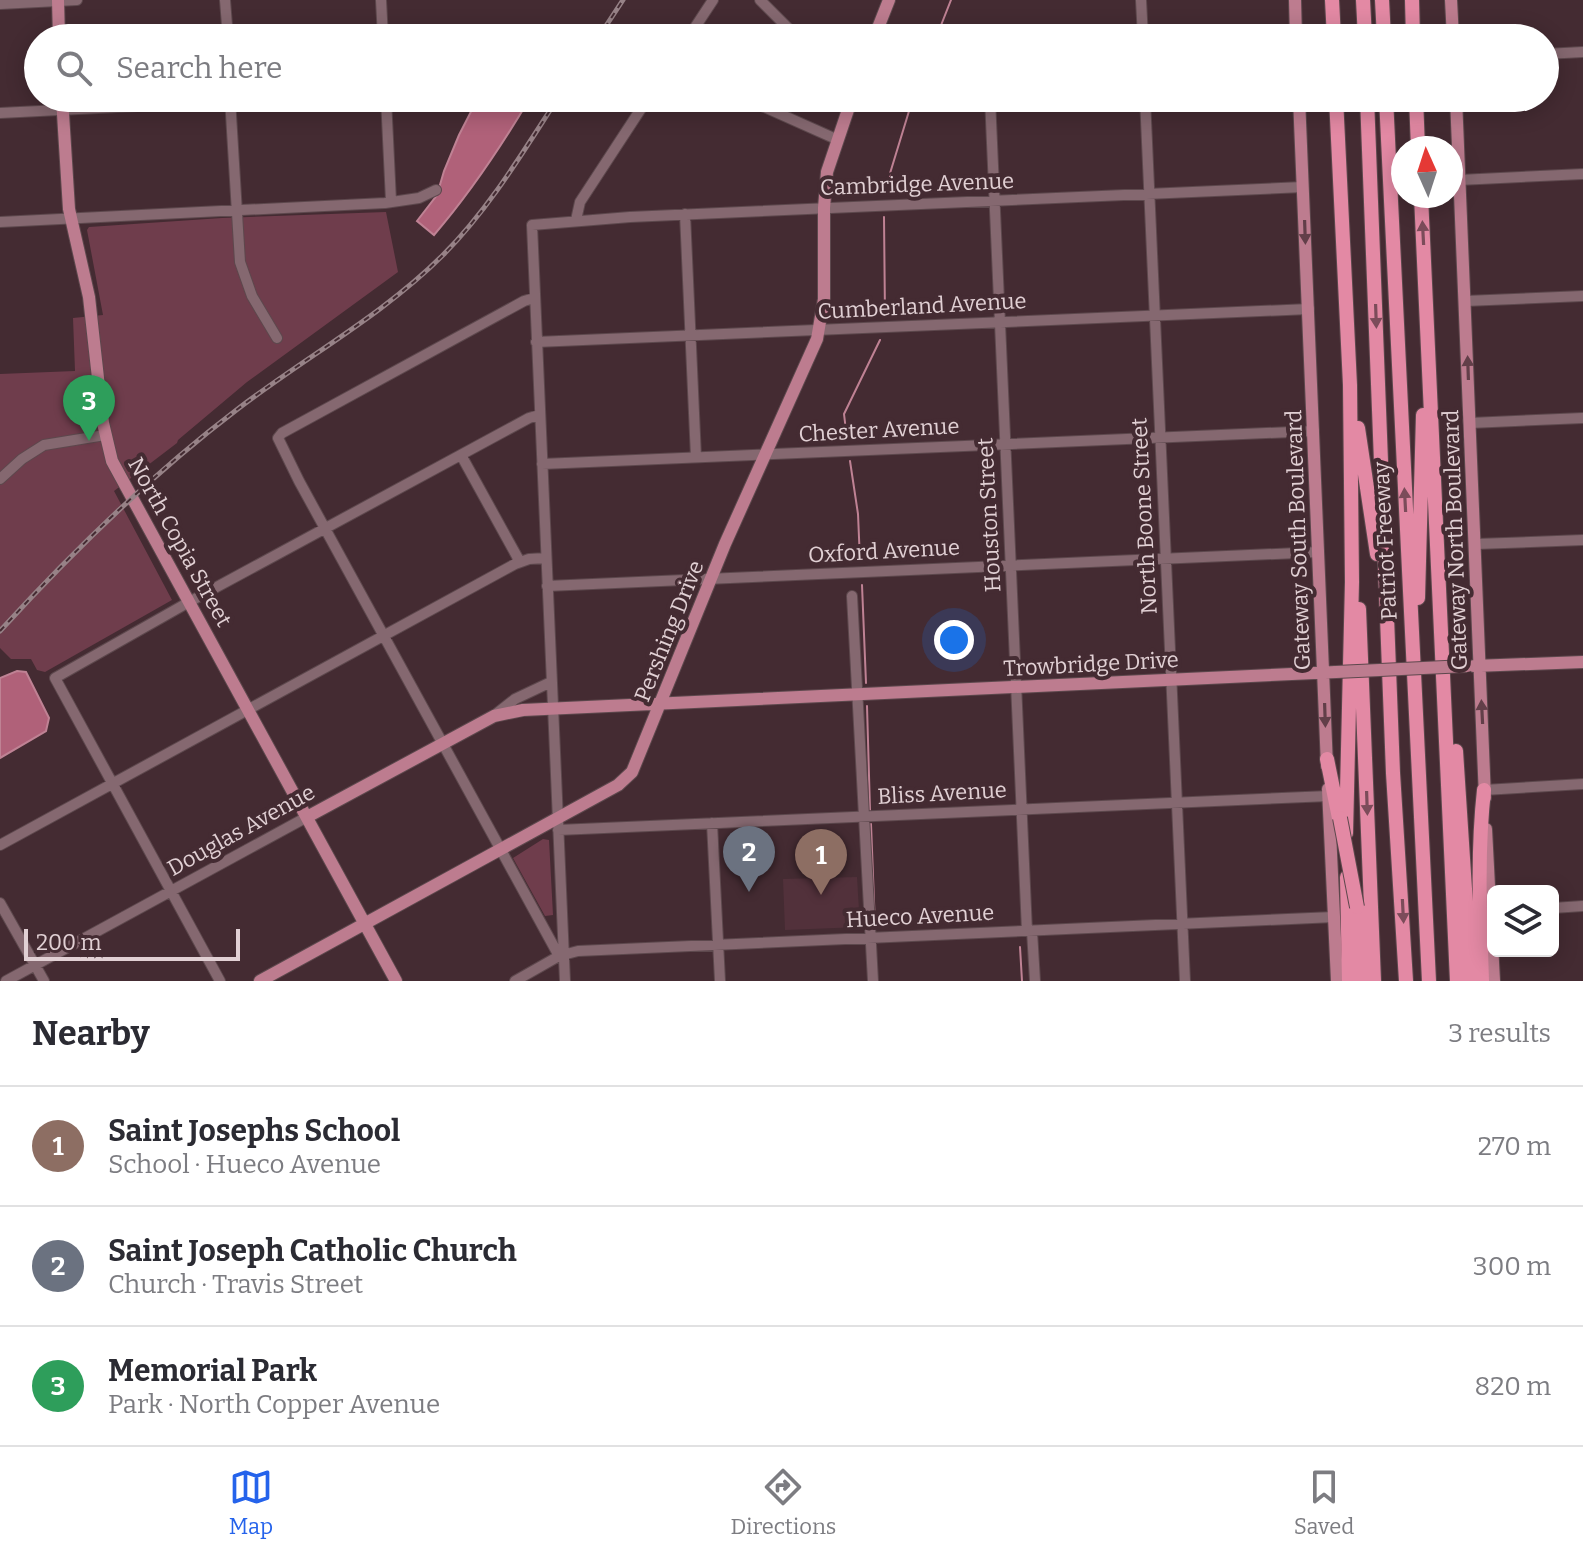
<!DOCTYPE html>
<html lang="en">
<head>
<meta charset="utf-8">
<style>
  body { margin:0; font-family:Bitter,serif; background:#f2f2f3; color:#2b2b33 }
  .controls { position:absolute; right:24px; bottom:24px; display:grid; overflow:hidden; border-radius:12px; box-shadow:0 4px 20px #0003 }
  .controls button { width:72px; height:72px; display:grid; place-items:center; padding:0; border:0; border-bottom:2px solid #e1e1e2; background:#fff; color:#2b2b33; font:40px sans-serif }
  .compass { position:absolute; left:1391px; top:136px; width:72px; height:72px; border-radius:50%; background:#fff; box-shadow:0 4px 20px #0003; rotate:357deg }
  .scale { position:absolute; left:24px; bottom:20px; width:216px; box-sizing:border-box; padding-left:8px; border:4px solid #e1d0d4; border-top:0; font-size:22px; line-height:28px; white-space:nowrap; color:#e1d0d4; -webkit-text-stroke:6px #442b32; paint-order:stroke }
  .you { position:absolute; left:954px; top:640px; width:28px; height:28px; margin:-20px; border:6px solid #fff; border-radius:50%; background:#1a73e8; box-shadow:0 0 0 12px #1a73e833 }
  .badge { display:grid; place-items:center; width:52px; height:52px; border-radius:50%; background:#2563eb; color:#fff; font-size:26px; font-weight:700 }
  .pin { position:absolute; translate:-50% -66px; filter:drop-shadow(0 2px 4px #0008) }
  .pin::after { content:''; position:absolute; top:42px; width:28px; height:24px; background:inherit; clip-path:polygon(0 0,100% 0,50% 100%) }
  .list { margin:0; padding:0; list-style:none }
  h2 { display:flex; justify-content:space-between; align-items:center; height:104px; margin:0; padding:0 32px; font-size:34px }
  h2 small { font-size:26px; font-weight:400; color:#7c7c81 }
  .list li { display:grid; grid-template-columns:52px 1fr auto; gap:24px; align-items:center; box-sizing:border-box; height:120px; padding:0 32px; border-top:2px solid #e1e1e2 }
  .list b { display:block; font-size:30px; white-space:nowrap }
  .list p { margin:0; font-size:26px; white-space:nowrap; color:#7c7c81 }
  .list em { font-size:26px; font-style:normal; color:#7c7c81 }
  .icon { flex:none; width:44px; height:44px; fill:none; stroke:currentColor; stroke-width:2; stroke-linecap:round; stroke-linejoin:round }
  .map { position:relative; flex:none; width:1583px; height:981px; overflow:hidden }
  .search { position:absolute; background:#fff; box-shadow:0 4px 20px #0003; left:24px; right:24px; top:24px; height:88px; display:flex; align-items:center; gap:20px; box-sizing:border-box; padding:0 28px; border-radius:44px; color:#7c7c81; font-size:30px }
  .sheet { height:464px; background:#fff }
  nav { display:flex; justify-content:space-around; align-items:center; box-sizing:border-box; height:112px; border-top:2px solid #e1e1e2; background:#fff; font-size:22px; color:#7c7c81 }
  nav a { display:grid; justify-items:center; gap:4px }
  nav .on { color:#2563eb }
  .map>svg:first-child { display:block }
  .built { fill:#52313b }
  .green { fill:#6f3d4c }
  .water { fill:#b06179; stroke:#bf8294; stroke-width:2 }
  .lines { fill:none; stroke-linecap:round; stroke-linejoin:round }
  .stream { stroke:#bf8294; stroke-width:2 }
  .minor-casing { stroke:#5d484d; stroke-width:12 }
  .major-casing { stroke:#5d484d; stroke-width:14 }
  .highway-casing { stroke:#5d484d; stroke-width:16 }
  .minor { stroke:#856870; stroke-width:10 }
  .major { stroke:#bd7c8f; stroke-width:12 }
  .highway { stroke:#e389a4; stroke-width:14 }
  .rail-casing { stroke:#978287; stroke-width:5 }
  .rail { stroke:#442b32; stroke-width:2; stroke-dasharray:6; stroke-linecap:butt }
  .major-bridge-casing { stroke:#5d484d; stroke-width:14; stroke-linecap:butt }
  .highway-bridge-casing { stroke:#5d484d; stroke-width:16; stroke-linecap:butt }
  .major-bridge { stroke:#bd7c8f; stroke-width:12 }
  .highway-bridge { stroke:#e389a4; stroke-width:14 }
  .oneway { fill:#623f49 }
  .oneway2 { fill:#7c4c5a }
  .labels { text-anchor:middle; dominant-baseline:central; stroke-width:8; stroke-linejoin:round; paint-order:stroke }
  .street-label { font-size:22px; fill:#e1d0d4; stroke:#442b32 }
</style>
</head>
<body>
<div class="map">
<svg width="1583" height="981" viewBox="0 0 1583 981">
  <rect width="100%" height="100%" fill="#442b32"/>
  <path class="built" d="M 857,877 L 860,927 L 785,930 L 783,879 Z"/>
  <path class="green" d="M 386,212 L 398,272 L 247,382 L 178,440 L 177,443 L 114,491 L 172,600 L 45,672 L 37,670 L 31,659 L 11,659 L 0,648 L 0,374 L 75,371 L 73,318 L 103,315 L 87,230 L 89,227 L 222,218 Z
    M 543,839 L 549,840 L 553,915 L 545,916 L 513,858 Z"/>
  <path class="water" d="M 478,98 L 530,98 C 501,147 471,192 434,235 L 417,221 L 437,195 L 444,171 L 459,135 Z
    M 17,671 L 26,672 L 49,718 L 46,731 L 0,758 L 0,678 Z"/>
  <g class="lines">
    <path class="stream" d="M 936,38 L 951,0
      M 884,193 L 913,98
      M 884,217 L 885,316
      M 847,439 L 844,414 L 880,340
      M 850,461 L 858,514 L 860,561
      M 862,585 L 866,683
      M 867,706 L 870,810
      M 871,824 L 875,927
      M 1020,947 L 1022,981"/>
    <g class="minor-casing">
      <path id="minor" d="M 225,0 L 228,38
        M 381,0 L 383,38
        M 760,0 L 798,38
        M 1141,0 L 1143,38
        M 0,4 L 77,0
        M 623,36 L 627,38
        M 688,38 L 713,0
        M 1545,54 L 1583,52
        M 230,98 L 240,262 L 252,296 L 277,338
        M 386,98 L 391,201
        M 744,98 L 836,139
        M 990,98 L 1027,931
        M 1145,98 L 1185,981
        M 0,113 L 298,98
        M 1459,180 L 1583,174
        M 685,214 L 696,457
        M 576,220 L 580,202 L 648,98
        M 0,222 L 385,203 L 419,198 L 436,190
        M 534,298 L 524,301 L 282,433 L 278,438 L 299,481 L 559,956
        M 1465,301 L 1583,296
        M 536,342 L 1309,309
        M 1470,423 L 1583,418
        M 461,455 L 520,562
        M 542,464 L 1314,431
        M 0,479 L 22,459 L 44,445 L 105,435
        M 1476,544 L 1583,540
        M 547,586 L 1319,552
        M 852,596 L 873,981
        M 496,714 L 515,699 L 551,682
        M 1484,790 L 1583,784
        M 712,823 L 720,981
        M 558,830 L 1329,796
        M 0,845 L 515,564 L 529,559 L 546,558
        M 0,903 L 44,981
        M 1553,908 L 1583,906
        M 1032,931 L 1035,981
        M 6,981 L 307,817
        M 220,981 L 55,678 L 189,602 L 529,418 L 539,415
        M 515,981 L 559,956 L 578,951 L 1334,917
        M 565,981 L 532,225 L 630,217 L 1303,187"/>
    </g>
    <g class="major-casing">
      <path id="major" d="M 58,0 L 59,38
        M 1295,0 L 1296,38
        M 1451,0 L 1453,38
        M 874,38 L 889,0
        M 62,98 L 69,209 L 89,297 L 103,423 L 112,461 L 396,981
        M 1299,98 L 1327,766
        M 1456,98 L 1485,798
        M 1474,666 L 1583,662
        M 1328,789 L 1337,981
        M 307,817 L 494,716 L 523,710 L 1336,672
        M 1486,829 L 1494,981
        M 260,981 L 618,785 L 632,772 L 725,544 L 817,339 L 824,299 L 824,208 L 827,172 L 852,98"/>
    </g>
    <g class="highway-casing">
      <path id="highway" d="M 1332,0 L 1334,38
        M 1363,0 L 1365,38
        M 1382,0 L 1384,38
        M 1412,0 L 1413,38
        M 1336,98 L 1350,385 L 1352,582 L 1346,833
        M 1367,98 L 1393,773 L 1406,981
        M 1386,98 L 1429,981
        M 1416,98 L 1418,148
        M 1421,196 L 1457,981
        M 1358,428 L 1377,554
        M 1418,598 L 1423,415
        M 1359,609 L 1374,981
        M 1456,751 L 1471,981
        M 1327,759 L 1339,818
        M 1347,877 L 1349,981
        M 1357,907 L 1362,981
        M 1482,981 C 1480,918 1477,853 1484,790"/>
    </g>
    <use href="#minor" class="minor"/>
    <use href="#major" class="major"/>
    <use href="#highway" class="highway"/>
    <g class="rail-casing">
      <path id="rail" d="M 598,38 L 623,0
        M 0,631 C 74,550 152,474 239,408 C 307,356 383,315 443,255 C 489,209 523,152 558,98"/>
    </g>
    <use href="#rail" class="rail"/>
    <g class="major-bridge-casing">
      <path id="major-bridge" d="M 1336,672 L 1467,666"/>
    </g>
    <g class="highway-bridge-casing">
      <path id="highway-bridge" d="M 1340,818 L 1357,907"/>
    </g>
    <use href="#major-bridge" class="major-bridge"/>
    <use href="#highway-bridge" class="highway-bridge"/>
  </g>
  <defs><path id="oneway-solid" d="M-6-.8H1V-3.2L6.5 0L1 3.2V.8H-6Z" transform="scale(2)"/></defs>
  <g class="oneway">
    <use href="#oneway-solid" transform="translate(1305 232) rotate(88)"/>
    <use href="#oneway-solid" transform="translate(1468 368) rotate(-92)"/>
    <use href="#oneway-solid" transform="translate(1482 712) rotate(-93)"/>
    <use href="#oneway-solid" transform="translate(1325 715) rotate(88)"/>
  </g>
  <g class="oneway2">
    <use href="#oneway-solid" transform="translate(1423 233) rotate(-93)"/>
    <use href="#oneway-solid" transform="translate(1376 316) rotate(88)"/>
    <use href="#oneway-solid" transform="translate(1405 500) rotate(-93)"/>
    <use href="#oneway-solid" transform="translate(1367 803) rotate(88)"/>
    <use href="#oneway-solid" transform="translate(1403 911) rotate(87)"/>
  </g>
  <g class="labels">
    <g class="street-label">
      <text transform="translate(917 184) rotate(-2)">Cambridge Avenue</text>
      <text transform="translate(922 306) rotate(-3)">Cumberland Avenue</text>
      <text transform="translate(879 430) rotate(-3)">Chester Avenue</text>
      <text transform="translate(989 515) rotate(-93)">Houston Street</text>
      <text transform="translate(1144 516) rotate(-93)">North Boone Street</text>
      <text transform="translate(1298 540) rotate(-92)">Gateway South Boulevard</text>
      <text transform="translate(1455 540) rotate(-92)">Gateway North Boulevard</text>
      <text transform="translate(1385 541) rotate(-93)">Patriot Freeway</text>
      <text transform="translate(180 542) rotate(61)">North Copia Street</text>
      <text transform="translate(884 551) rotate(-3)">Oxford Avenue</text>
      <text transform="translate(669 631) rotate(-68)">Pershing Drive</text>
      <text transform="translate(1091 664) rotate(-3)">Trowbridge Drive</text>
      <text transform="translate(942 793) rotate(-3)">Bliss Avenue</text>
      <text transform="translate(241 830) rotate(-29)">Douglas Avenue</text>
      <text transform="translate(920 916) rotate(-3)">Hueco Avenue</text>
    </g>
  </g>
</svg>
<div class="controls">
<button><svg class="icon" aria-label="layers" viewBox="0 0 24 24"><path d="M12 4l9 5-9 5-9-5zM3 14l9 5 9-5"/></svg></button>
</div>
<svg class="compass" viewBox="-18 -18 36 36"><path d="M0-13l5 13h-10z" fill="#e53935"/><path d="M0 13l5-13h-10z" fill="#7c7c81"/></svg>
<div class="scale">200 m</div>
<div class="you"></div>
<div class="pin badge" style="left:821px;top:895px;background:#8d6e63">1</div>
<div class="pin badge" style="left:749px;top:892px;background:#6b7280">2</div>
<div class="pin badge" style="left:89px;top:441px;background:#2e9e5b">3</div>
<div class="search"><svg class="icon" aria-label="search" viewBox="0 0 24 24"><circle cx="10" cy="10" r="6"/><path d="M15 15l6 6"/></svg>Search here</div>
</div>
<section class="sheet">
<h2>Nearby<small>3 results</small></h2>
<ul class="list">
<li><span class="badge" style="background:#8d6e63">1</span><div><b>Saint Josephs School</b><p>School · Hueco Avenue</p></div><em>270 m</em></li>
<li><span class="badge" style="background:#6b7280">2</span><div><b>Saint Joseph Catholic Church</b><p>Church · Travis Street</p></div><em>300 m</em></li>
<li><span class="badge" style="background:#2e9e5b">3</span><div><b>Memorial Park</b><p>Park · North Copper Avenue</p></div><em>820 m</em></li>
</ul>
</section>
<nav>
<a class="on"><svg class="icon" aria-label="map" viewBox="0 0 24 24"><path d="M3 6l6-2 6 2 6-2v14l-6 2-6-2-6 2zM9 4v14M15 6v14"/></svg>Map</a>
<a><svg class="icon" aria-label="directions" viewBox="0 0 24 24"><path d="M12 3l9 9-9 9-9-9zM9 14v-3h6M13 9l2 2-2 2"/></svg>Directions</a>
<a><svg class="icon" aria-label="saved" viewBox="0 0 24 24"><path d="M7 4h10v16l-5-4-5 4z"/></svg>Saved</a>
</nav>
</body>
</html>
